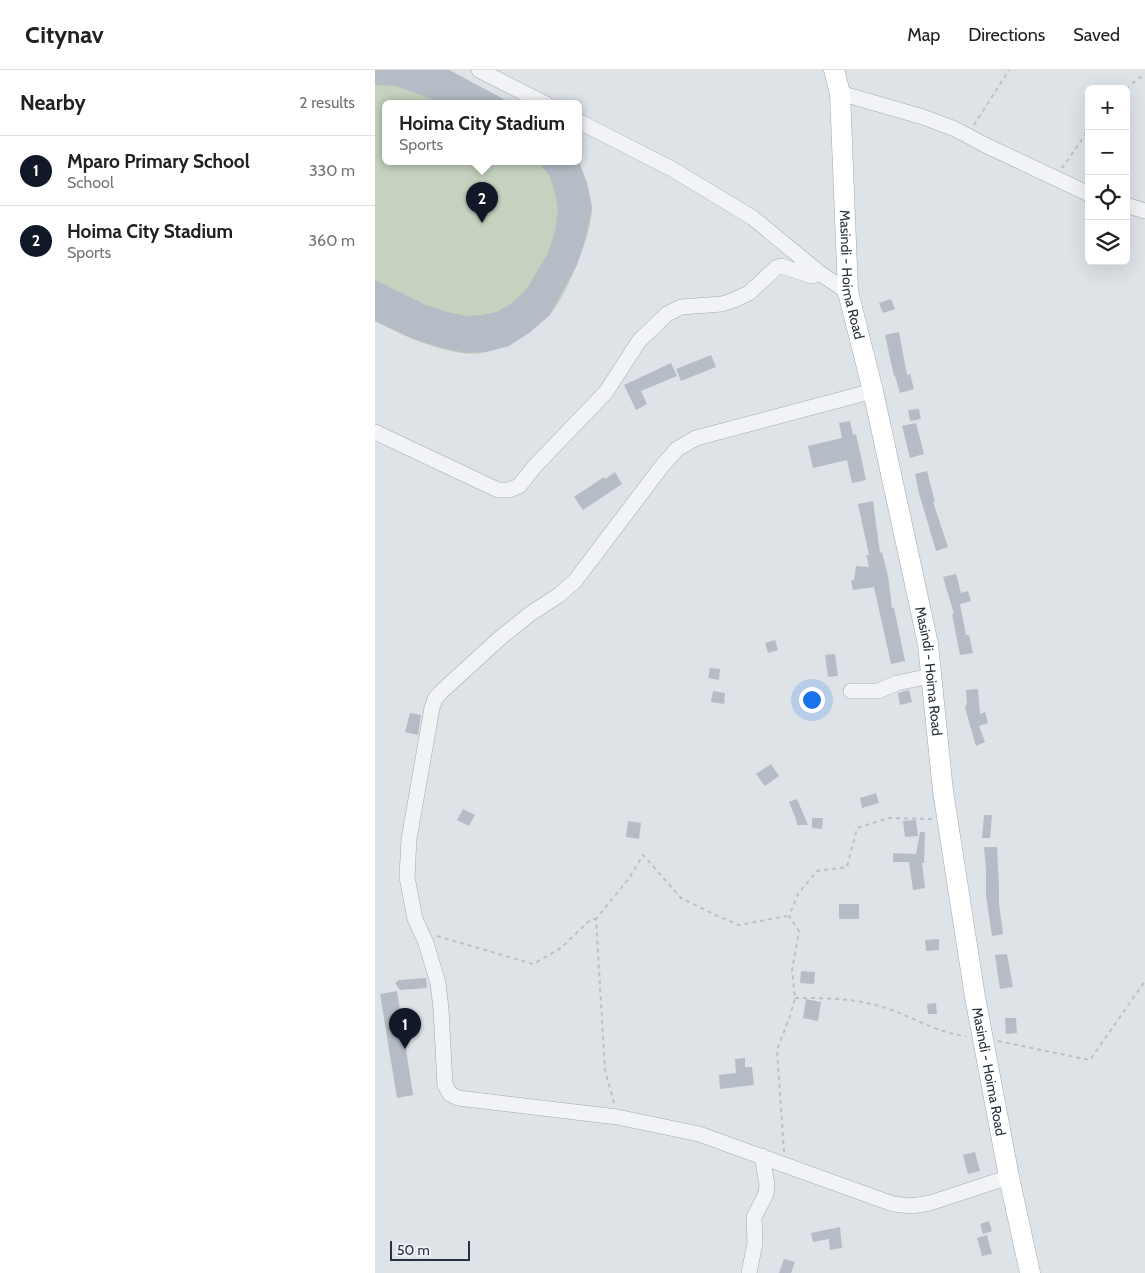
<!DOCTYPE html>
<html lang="en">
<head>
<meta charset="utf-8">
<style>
  body { margin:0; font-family:Cabin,sans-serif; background:#f6f6f6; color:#202124 }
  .controls { position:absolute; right:15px; top:15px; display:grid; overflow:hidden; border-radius:8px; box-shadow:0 5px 20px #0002 }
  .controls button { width:45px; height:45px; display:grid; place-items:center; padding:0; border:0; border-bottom:1px solid #e0e0e0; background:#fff; color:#202124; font:25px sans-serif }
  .scale { position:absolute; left:15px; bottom:12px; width:80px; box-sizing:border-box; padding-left:5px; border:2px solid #27313f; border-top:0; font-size:14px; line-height:18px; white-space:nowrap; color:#27313f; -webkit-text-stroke:4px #edf1f6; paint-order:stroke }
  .you { position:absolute; left:436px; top:629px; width:18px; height:18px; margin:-12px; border:4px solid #fff; border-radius:50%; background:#1a73e8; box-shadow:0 0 0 8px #1a73e833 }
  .badge { display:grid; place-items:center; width:32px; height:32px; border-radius:50%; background:#111827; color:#fff; font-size:16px; font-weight:700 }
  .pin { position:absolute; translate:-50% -41px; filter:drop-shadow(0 1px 2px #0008) }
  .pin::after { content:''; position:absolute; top:26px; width:18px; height:15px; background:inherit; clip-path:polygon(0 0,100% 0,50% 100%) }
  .popup { position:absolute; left:7px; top:30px; width:200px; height:65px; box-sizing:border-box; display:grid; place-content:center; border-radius:8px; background:#fff; filter:drop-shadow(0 1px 4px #0005); font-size:16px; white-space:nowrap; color:#757577 }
  .popup b { font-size:19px; color:#202124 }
  .popup::after { content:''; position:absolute; left:50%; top:100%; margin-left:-10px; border:10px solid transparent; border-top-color:#fff }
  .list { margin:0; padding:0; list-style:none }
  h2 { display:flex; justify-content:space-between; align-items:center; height:65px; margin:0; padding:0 20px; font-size:21px }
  h2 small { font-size:16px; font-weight:400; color:#757577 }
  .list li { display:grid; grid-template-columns:32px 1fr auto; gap:15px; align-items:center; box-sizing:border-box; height:70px; padding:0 20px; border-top:1px solid #e0e0e0 }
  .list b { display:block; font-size:19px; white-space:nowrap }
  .list p { margin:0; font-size:16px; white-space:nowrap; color:#757577 }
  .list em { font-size:16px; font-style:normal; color:#757577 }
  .icon { flex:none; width:28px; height:28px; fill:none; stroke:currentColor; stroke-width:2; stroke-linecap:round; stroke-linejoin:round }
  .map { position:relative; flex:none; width:770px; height:1203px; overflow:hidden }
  header { display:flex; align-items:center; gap:30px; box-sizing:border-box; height:70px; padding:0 25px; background:#fff; border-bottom:1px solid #e0e0e0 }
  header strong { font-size:24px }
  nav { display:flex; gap:28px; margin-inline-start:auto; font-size:18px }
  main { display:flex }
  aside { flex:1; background:#fff }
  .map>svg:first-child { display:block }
  .green { fill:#c5d2bf }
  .building { fill:#b5bcc5 }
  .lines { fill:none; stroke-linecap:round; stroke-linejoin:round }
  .minor-casing { stroke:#a3aab2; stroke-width:16 }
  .major-casing { stroke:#9da8b4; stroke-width:21 }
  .path { stroke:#bcc1c6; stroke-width:2; stroke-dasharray:4 4; stroke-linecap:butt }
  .minor { stroke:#f1f3f6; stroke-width:15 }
  .major { stroke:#fff; stroke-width:20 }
  .labels { text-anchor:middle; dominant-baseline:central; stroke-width:4; stroke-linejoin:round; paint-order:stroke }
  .street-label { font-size:14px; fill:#27313f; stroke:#edf1f6 }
</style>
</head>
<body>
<header>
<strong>Citynav</strong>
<nav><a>Map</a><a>Directions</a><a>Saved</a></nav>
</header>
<main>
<aside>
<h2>Nearby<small>2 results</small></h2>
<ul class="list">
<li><span class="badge">1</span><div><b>Mparo Primary School</b><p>School</p></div><em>330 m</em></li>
<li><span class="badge">2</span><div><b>Hoima City Stadium</b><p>Sports</p></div><em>360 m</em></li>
</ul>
</aside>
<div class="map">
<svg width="770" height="1203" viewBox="0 0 770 1203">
  <rect width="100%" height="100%" fill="#dee3e8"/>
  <path class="green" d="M 0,0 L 74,0 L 138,34 L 11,34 L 11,92 L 203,92 L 203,89 C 209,105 215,120 217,137 C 219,158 190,231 174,245 C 164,254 140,265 128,272 C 123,275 117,280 112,282 C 82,291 26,265 0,251 Z"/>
  <path class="building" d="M 0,0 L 74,0 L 138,34 L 70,34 L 21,16 L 0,15 Z
    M 163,92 L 204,92 L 212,113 L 217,138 L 211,167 L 202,195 L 175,245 L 154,263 L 134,276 L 112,282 L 90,283 L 63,277 L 38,269 L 0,251 L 0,210 L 51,235 L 72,242 L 92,246 L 107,245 L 121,242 L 136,234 L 151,220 L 173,183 L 180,161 L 183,141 L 180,122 L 174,105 Z
    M 516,229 L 520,239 L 508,243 L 504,233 Z
    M 524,262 L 532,305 L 535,304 L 539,319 L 525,323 L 520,306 L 519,306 L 510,265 Z
    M 336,285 L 341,297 L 306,311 L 301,299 Z
    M 296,293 L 302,306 L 266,321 L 272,334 L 261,340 L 249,315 Z
    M 544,339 L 546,349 L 535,351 L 533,340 Z
    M 475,351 L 478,365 L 481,364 L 491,410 L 477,413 L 472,390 L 438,398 L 433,376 L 467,368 L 464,353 Z
    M 541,353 L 549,384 L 535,388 L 527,356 Z
    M 552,401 L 560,432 L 558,432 L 573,477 L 561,481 L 544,423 L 540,404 Z
    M 240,402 L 247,414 L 208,440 L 199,427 L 229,407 L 230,409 Z
    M 498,431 L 505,483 L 507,482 L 513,506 L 517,538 L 519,538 L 530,591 L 516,594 L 499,517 L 478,520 L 476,511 L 479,510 L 481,496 L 494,497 L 491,485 L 494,485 L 483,434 Z
    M 581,504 L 586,523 L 593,521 L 596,531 L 585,534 L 591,565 L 594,565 L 598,583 L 585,585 L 577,544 L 579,544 L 568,507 Z
    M 400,570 L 403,580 L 393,583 L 390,573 Z
    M 460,584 L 463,606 L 453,607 L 450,585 Z
    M 335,598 L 345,599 L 344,610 L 333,608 Z
    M 603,619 L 605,644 L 610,642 L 613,653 L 604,656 L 610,672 L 601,676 L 590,638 L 592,633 L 591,620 Z
    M 534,620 L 537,632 L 525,635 L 523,623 Z
    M 338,621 L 350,623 L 349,634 L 336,632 Z
    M 35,643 L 46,645 L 43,665 L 30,662 Z
    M 396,694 L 404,706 L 390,716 L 381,704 Z
    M 501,723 L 504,733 L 487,738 L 485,728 Z
    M 422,729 L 433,755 L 422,755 L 421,749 L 414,732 Z
    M 88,739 L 100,745 L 94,756 L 82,750 Z
    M 609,745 L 617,745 L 615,768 L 607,768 Z
    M 437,748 L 448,748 L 447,759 L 437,758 Z
    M 541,750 L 543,766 L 530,767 L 528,751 Z
    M 253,751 L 266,753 L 264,769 L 251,767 Z
    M 545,762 L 550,762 L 549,793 L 547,793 L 550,818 L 538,820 L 534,792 L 518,792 L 518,783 L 541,784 Z
    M 609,777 L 622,777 L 624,817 L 624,833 L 628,864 L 617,866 L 611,826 L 611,799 Z
    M 464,834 L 484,834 L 484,849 L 464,849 Z
    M 564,869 L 564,880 L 551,881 L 550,870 Z
    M 632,884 L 638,917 L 625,919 L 620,885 Z
    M 426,901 L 440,902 L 439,914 L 425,913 Z
    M 51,908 L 52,918 L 25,920 L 20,913 L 24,910 Z
    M 22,921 L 38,1025 L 22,1028 L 5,924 Z
    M 431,929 L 446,932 L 443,951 L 428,948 Z
    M 561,933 L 562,944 L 553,944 L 552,934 Z
    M 630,948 L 641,948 L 642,963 L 631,964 Z
    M 370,988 L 370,997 L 377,997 L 379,1015 L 345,1019 L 344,1005 L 361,1003 L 360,989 Z
    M 600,1082 L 605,1101 L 593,1104 L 588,1085 Z
    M 614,1151 L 617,1161 L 608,1164 L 605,1154 Z
    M 465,1157 L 467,1178 L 455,1180 L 454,1169 L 438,1172 L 436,1163 Z
    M 612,1165 L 617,1184 L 607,1186 L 602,1168 Z
    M 409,1189 L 420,1192 L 416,1203 L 404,1203 Z"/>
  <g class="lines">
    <g class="minor-casing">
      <path id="minor" d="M 104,0 L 171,34
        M 465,23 L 548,47 L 580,59 L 610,75 L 714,124
        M 203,51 L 297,99 L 378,148 L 446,204 L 473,222
        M 751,135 L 770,141
        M 498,321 L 321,368 L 302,379 L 287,396 L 200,511 L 184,525 L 155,544 L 125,568 L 66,622 L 60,629 L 57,638 L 34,769 L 32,807 L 40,849 L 51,873 L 63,913 L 66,939 L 70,1015 L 75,1024 L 83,1028 L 242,1047 L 324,1064 L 518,1134 L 537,1136 L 555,1133 L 634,1107
        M 0,362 L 123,420 L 134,420 L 144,416 L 160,396 L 231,322 L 264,271 L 292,244 L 306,237 L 347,234 L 359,230 L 374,223 L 401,198 L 406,196 L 437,206 L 446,204
        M 476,621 L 503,621 L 522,613 L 556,606
        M 374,1203 L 380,1173 L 379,1147 L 391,1124 L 392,1115 L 387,1086"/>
    </g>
    <g class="major-casing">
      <g id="major">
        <path id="s1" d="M 459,0 L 465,23 L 473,222 L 498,321 L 553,574 L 568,721 L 600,927 L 634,1107 L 655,1203"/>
      </g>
    </g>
    <path class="path" d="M 751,19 L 764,8 L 770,5
      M 599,55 L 634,0
      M 686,97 L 688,97 L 714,59
      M 62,866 L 158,894 L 186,878 L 216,849 L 221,849
      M 420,928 C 448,928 477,928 504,936 C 534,944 560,963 591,966
      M 623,971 L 715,990 L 770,911
      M 239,1033 L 230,1000 L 221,849 L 255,807 L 268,785 L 306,828 L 340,845 L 364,855 L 412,846
      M 409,1082 L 402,980 L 415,946 L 420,928 L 417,900 L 424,861 L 414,846 L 423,824 L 442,801 L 472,797 L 482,758 L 513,748 L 558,749"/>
    <use href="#minor" class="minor"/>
    <use href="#major" class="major"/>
  </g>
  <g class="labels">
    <g class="street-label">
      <text stroke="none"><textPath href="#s1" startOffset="206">Masindi - Hoima Road</textPath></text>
      <text stroke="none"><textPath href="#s1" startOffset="611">Masindi - Hoima Road</textPath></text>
      <text stroke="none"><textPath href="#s1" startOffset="1016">Masindi - Hoima Road</textPath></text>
    </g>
  </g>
</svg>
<div class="controls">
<button>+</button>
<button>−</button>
<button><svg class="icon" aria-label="locate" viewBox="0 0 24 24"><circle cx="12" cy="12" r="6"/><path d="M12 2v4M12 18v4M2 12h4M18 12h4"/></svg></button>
<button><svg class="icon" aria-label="layers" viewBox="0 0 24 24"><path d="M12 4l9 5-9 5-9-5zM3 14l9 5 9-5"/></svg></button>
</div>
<div class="scale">50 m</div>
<div class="you"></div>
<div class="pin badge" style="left:30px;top:979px">1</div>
<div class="pin badge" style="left:107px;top:153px">2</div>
<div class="popup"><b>Hoima City Stadium</b>Sports</div>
</div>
</main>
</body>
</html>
